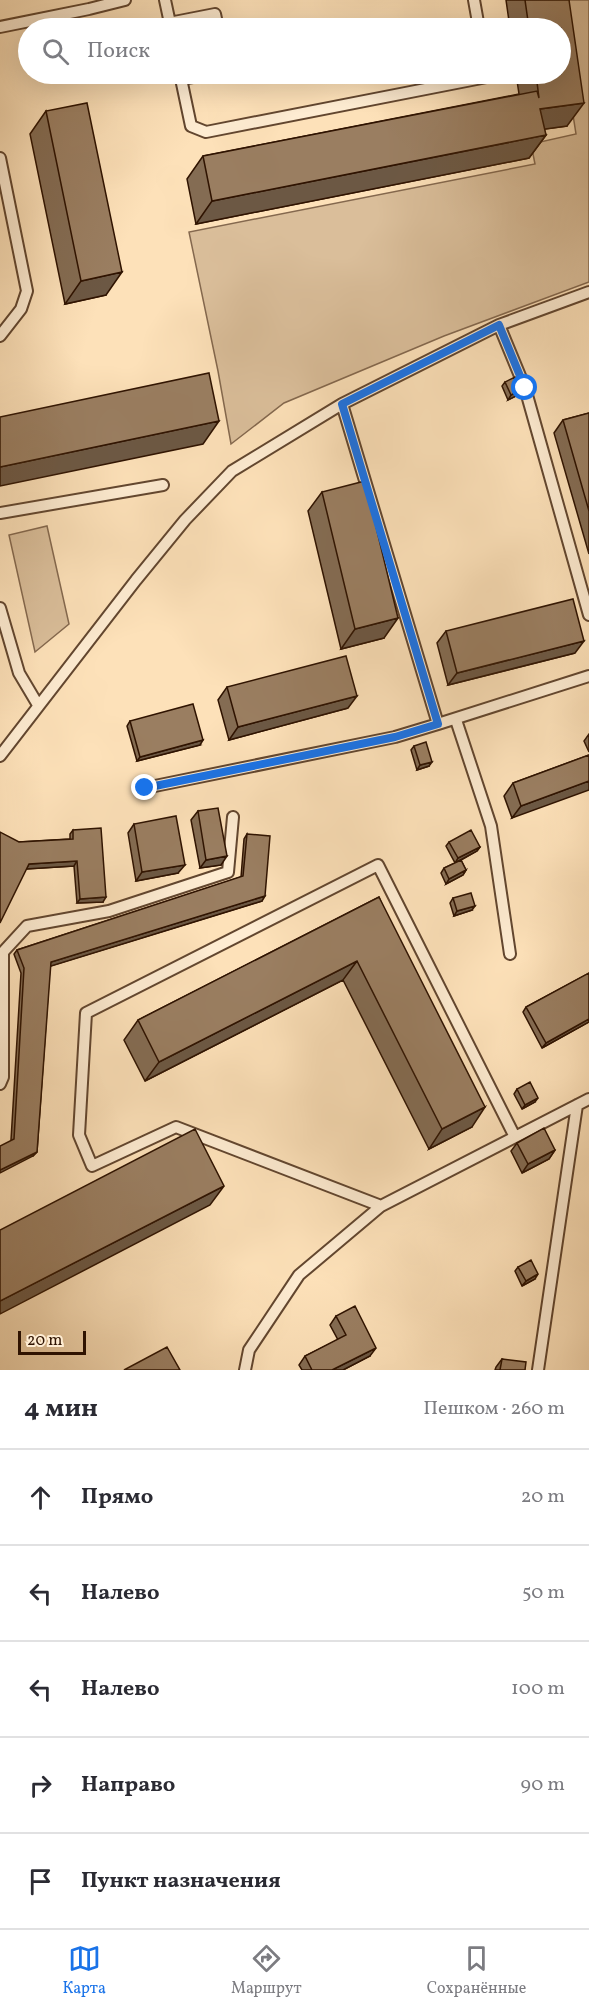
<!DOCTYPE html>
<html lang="ru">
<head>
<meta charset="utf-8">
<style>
  body { margin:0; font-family:Vollkorn,serif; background:#f2f2f3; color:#2b2b33 }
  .scale { position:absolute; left:18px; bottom:15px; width:68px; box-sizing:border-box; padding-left:6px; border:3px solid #2f1301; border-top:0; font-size:16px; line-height:21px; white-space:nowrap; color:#2f1301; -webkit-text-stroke:4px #feecd2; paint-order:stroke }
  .stop { position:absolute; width:18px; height:18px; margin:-14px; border:4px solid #1a73e8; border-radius:50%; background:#fff }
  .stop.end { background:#1a73e8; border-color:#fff; box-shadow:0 2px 6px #0008 }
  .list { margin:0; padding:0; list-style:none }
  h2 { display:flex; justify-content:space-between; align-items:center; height:78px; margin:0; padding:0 24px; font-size:26px }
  h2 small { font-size:20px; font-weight:400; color:#7c7c81 }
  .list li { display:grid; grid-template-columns:39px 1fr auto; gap:18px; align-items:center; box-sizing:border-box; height:96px; padding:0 24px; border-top:2px solid #e1e1e2 }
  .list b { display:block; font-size:22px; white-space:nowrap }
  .list em { font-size:20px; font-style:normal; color:#7c7c81 }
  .icon { flex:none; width:33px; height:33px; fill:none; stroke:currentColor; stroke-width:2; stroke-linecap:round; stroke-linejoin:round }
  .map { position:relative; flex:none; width:589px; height:1370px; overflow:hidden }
  .search { position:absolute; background:#fff; box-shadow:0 6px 24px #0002; left:18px; right:18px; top:18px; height:66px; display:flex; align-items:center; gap:15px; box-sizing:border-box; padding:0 21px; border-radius:33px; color:#7c7c81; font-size:22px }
  .sheet { height:558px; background:#fff }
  nav { display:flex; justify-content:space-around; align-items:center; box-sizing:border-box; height:84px; border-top:2px solid #e1e1e2; background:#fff; font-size:16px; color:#7c7c81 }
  nav a { display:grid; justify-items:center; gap:3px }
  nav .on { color:#1a73e8 }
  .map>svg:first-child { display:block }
  .green { fill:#dabe9a; stroke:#84684e; stroke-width:1.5 }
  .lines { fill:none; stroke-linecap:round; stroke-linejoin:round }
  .service-casing { stroke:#62462f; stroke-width:14 }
  .service { stroke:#feecd2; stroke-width:10 }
  .wall { fill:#846c53; stroke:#2f1301; stroke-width:1.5 }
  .shaded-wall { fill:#6c5844; stroke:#2f1301; stroke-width:1.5 }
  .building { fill:#9a7e61; stroke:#2f1301; stroke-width:1.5 }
  .route { stroke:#1a73e8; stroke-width:8 }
</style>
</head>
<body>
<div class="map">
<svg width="589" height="1370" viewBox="0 0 589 1370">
  <rect width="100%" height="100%" fill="#fde1b9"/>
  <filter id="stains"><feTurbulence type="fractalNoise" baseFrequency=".00333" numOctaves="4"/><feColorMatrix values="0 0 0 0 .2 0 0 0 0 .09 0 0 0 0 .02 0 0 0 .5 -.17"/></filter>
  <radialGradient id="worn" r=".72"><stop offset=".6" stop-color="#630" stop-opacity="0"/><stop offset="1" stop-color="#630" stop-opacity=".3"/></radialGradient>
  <path class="green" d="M 554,0 L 589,0 L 589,282 L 444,336 L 284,403 L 231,444 L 218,371 L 189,232 L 535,164 L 531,144 L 576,134 L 561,39 L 560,28 Z
    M 47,526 L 69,624 L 35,652 L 9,535 Z"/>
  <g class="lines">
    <g class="service-casing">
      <path id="service" d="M 165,0 L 171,28
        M 474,0 L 479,28
        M 169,23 L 215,14 L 218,28
        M 0,27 L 89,9 L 125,0
        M 180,74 L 191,126 L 206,132 L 487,77 L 486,74
        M 181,79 L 210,74
        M 0,158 L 27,291 L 21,309 L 0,336
        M 499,325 L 525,388 L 589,615
        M 0,513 L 163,485
        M 0,608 L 19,673 L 38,705
        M 456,720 L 491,826 L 510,954
        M 438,724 L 589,676
        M 0,756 L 136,580 L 185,520 L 232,471 L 342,404 L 499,325 L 589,292
        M 145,788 L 395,737 L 438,724 L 342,404
        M 0,1084 L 3,1077 L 3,952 L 27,926 L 109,911 L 228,872 L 233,817
        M 381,1206 L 176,1127 L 92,1166 L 79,1135 L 86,1013 L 378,865 L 515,1137
        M 245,1370 L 249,1350 L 299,1275 L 381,1206 L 589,1099
        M 538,1370 L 577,1105"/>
    </g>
    <use href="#service" class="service"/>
  </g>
  <path class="wall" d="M 506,0 L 569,0 L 567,126 L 544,129 L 546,135 L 529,158 L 196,224 L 187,179 L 203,156 L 519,94 L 516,74 L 561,74 L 561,28 L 510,28 Z
    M 46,111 L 106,295 L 65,304 L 30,134 Z
    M 505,382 L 518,395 L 508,400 L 502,386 Z
    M 589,413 L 589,554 L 554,433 L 563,420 Z
    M 322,492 L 384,638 L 341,649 L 308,511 Z
    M 446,631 L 575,653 L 448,685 L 437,643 Z
    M 227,687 L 348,708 L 229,740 L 218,700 Z
    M 130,721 L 200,745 L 137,761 L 127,726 Z
    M 589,734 L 589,752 L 584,741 Z
    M 414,746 L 429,766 L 417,770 L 411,750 Z
    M 589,755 L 512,818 L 504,796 L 513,783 Z
    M 198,811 L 221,865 L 200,868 L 191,820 Z
    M 134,824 L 178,873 L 136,881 L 128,833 Z
    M 73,830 L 103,902 L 77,903 L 74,866 L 27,869 L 19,842 L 70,839 L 70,834 Z
    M 247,834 L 262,901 L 50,966 L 37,1152 L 33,1156 L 11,1140 L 21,973 L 14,954 L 17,950 L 241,877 L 244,839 Z
    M 449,842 L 480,847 L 477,851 L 461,860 L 466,870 L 463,875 L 446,884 L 441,873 L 444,868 L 455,863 L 446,846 Z
    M 379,897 L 472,1127 L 429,1149 L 343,980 L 145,1081 L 124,1040 L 138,1020 Z
    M 453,898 L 472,910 L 454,916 L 450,903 Z
    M 589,973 L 589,1022 L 542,1048 L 523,1012 L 526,1007 Z
    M 517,1089 L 535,1102 L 522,1109 L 514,1094 Z
    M 517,1143 L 555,1150 L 549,1159 L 522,1173 L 511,1151 Z
    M 518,1267 L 535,1279 L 522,1286 L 515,1271 Z
    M 336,1316 L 370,1356 L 343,1370 L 302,1370 L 299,1365 L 305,1356 L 338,1340 L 330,1325 Z
    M 502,1359 L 525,1370 L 495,1370 L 496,1367 Z"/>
  <path class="shaded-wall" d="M 584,103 L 567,126 L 524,132 L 540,109 Z
    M 546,135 L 529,158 L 196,224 L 212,201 Z
    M 122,272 L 106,295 L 65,304 L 81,281 Z
    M 521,390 L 518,395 L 508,400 L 511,395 Z
    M 219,421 L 203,444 L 0,486 L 0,467 Z
    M 398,618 L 384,638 L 341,649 L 355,629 Z
    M 584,641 L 575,653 L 448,685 L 457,673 Z
    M 357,696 L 348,708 L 229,740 L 238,727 Z
    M 203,740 L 200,745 L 137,761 L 140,757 Z
    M 432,762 L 429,766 L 417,770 L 420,765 Z
    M 589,781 L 589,790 L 512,818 L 521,806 Z
    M 480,847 L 477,851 L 455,863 L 458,858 Z
    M 227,856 L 221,865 L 200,868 L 206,860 Z
    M 77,861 L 74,866 L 26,869 L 29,864 Z
    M 185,865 L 178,873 L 136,881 L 142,872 Z
    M 466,870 L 463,875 L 446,884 L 449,879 Z
    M 265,896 L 262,901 L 48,967 L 51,962 Z
    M 106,897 L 103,902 L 77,903 L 80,899 Z
    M 475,906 L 472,910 L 454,916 L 457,911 Z
    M 357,961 L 343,980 L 145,1081 L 159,1062 Z
    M 589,1019 L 589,1022 L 542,1048 L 546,1043 Z
    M 538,1098 L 535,1102 L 522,1109 L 525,1105 Z
    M 485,1107 L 472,1127 L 429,1149 L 442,1129 Z
    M 555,1150 L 549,1159 L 522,1173 L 528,1164 Z
    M 37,1152 L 33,1156 L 0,1173 L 0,1170 Z
    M 224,1186 L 210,1205 L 0,1314 L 0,1301 Z
    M 538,1274 L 535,1279 L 522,1286 L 526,1281 Z
    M 376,1348 L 370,1356 L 343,1370 L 332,1370 Z"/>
  <path class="building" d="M 525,0 L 569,0 L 584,103 L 540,109 L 546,135 L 212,201 L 203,156 L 537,91 L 539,98 L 536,74 L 561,74 L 561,28 L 529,28 Z
    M 215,19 L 217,28 L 193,28 L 192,23 Z
    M 87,103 L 122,272 L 81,281 L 46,111 Z
    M 209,373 L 219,421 L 0,467 L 0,417 Z
    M 515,377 L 521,390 L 511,395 L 505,382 Z
    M 589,413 L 589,511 L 563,420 Z
    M 365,481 L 398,618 L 355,629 L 322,492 Z
    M 573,599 L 584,641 L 457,673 L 446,631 Z
    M 346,656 L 357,696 L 238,727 L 227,687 Z
    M 193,704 L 203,740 L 140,757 L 130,721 Z
    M 426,742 L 432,762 L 420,765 L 414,746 Z
    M 589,755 L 589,781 L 521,806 L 513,783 Z
    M 218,808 L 227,856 L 206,860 L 198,811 Z
    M 176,816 L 185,865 L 142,872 L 134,824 Z
    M 101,828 L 106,897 L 80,899 L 77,861 L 29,864 L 0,923 L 0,832 L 19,842 L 73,839 L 73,830 Z
    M 471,830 L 480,847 L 458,858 L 449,842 Z
    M 247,834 L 270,836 L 265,896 L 51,962 L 37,1152 L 0,1170 L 0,1146 L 14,1139 L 24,968 L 17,950 L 243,876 Z
    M 461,860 L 466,870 L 449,879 L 444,868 Z
    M 471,893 L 475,906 L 457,911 L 453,898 Z
    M 379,897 L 485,1107 L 442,1129 L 357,961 L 159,1062 L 138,1020 Z
    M 589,973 L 589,1019 L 546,1043 L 526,1007 Z
    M 530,1082 L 538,1098 L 525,1105 L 517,1089 Z
    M 544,1128 L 555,1150 L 528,1164 L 517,1143 Z
    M 195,1129 L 224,1186 L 0,1301 L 0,1230 Z
    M 531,1260 L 538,1274 L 526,1281 L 518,1267 Z
    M 355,1306 L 376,1348 L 332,1370 L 312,1370 L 305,1356 L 346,1335 L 336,1316 Z
    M 167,1347 L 180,1370 L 124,1370 Z
    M 502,1359 L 526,1362 L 525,1370 L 500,1370 Z"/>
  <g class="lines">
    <path class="route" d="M 145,788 L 395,737 L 438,724 L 342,404 L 499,325 L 525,388"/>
  </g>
  <rect width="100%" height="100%" filter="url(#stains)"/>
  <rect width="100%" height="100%" fill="url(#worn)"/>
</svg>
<div class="scale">20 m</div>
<div class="stop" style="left:525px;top:388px"></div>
<div class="stop end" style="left:145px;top:788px"></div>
<div class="search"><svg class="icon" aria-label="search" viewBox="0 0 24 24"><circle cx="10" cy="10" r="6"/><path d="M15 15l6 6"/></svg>Поиск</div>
</div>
<section class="sheet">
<h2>4 мин<small>Пешком · 260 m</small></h2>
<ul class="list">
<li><svg class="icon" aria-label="ahead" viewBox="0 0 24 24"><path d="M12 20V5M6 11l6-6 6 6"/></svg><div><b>Прямо</b></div><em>20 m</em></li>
<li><svg class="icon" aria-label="left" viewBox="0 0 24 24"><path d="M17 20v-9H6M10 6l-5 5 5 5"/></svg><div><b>Налево</b></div><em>50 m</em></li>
<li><svg class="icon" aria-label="left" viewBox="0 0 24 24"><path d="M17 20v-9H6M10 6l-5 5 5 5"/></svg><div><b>Налево</b></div><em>100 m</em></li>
<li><svg class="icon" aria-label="right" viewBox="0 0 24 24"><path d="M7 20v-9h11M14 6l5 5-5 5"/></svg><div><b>Направо</b></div><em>90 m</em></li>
<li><svg class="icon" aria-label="arrive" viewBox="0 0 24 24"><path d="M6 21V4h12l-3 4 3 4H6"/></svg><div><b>Пункт назначения</b></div></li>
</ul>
</section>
<nav>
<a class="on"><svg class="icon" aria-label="map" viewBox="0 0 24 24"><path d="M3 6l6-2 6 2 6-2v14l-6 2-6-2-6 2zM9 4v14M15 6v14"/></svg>Карта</a>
<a><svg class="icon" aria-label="directions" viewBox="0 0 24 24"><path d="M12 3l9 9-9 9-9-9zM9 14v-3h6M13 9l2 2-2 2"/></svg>Маршрут</a>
<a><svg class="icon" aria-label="saved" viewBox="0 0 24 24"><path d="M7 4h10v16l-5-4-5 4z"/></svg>Сохранённые</a>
</nav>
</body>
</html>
